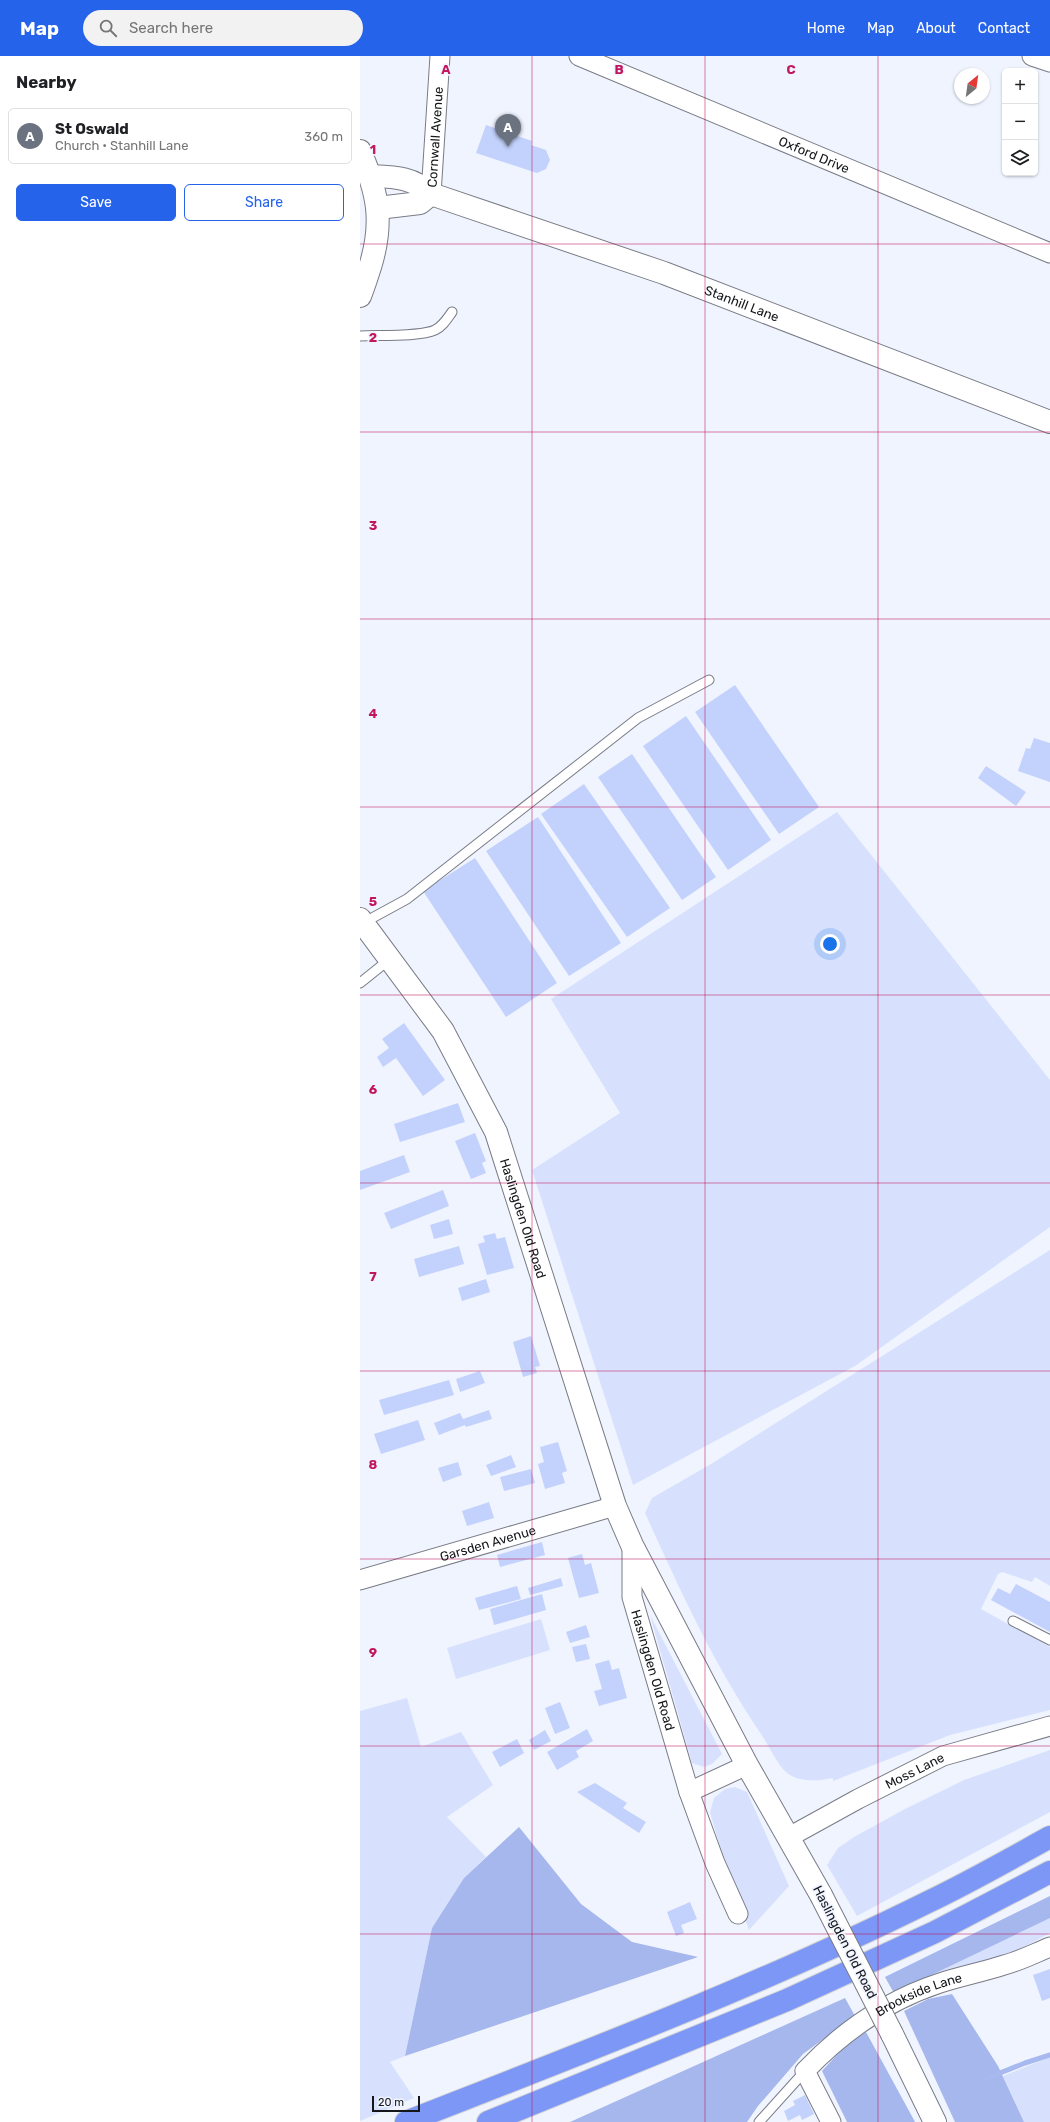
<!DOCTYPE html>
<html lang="en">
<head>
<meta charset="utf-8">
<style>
  body { margin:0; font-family:Rubik,sans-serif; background:#f2f2f2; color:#202124 }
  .controls { position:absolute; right:12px; top:12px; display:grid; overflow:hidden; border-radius:6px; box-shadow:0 1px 3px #0004 }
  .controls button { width:36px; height:36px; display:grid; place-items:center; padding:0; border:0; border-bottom:1px solid #e0e0e0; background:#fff; color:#202124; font:20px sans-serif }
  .compass { position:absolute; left:594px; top:12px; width:36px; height:36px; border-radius:50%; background:#fff; box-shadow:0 1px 3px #0004; rotate:29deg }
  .scale { position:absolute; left:12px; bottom:10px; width:48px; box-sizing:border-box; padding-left:4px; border:2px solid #141619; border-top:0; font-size:11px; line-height:14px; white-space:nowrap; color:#141619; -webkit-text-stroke:3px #f0f4ff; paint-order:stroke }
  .you { position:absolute; left:470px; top:888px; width:14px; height:14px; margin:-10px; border:3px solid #fff; border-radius:50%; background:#1a73e8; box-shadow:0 0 0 6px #1a73e833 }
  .badge { display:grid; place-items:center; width:26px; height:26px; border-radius:50%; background:#2563eb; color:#fff; font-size:13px; font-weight:700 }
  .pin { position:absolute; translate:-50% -33px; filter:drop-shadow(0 1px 2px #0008) }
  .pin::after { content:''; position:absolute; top:21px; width:14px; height:12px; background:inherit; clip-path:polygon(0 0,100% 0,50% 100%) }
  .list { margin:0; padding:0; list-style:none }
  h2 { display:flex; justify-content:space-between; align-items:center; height:52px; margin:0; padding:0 16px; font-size:17px }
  h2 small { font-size:13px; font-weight:400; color:#757577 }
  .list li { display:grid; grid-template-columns:26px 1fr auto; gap:12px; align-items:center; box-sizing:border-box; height:56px; margin:0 8px 8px; padding:0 8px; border:1px solid #e0e0e0; border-radius:6px }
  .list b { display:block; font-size:15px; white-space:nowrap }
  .list p { margin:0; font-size:13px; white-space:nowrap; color:#757577 }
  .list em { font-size:13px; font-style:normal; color:#757577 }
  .actions { display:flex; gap:8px; padding:12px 16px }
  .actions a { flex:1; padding:9px 0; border:1px solid #2563eb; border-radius:6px; text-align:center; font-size:14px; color:#2563eb }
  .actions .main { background:#2563eb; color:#fff }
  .icon { flex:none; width:22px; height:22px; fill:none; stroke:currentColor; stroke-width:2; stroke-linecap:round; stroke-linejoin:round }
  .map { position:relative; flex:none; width:690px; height:2066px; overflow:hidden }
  header { display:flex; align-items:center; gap:24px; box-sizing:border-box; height:56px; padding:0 20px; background:#2563eb; color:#fff }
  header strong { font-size:19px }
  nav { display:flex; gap:22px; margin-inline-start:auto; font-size:14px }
  .search { width:280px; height:36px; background:#f2f2f2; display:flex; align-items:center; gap:10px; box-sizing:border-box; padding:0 14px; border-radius:22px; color:#757577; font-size:15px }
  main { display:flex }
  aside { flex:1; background:#fff }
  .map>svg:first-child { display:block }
  .green { fill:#d7e1fe }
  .forest { fill:#a5b7ec }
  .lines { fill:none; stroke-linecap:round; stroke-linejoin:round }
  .stream { stroke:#a7b9ee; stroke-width:5 }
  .building { fill:#c3d2fd }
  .lane-casing { stroke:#797c86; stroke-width:11 }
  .street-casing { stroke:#797c86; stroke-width:21 }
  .secondary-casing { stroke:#797c86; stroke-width:24 }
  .highway-casing { stroke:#d5d5d6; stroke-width:24 }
  .lane { stroke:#fff; stroke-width:9 }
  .street { stroke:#fff; stroke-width:19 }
  .secondary { stroke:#fff; stroke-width:22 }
  .highway { stroke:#7c97f6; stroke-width:22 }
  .secondary-bridge-casing { stroke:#797c86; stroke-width:24; stroke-linecap:butt }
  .secondary-bridge { stroke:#fff; stroke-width:22 }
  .grid { fill:none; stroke:#c2185b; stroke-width:1; stroke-opacity:0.55 }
  .labels { text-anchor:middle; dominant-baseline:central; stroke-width:3.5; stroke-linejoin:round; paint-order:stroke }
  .street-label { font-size:13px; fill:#141619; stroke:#f0f4ff }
  .grid-label { font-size:13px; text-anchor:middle; font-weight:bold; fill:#c2185b; stroke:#f0f4ff; stroke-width:3.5; stroke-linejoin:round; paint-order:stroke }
</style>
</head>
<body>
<header>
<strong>Map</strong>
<div class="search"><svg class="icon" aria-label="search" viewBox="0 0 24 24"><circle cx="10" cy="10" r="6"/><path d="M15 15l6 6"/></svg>Search here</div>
<nav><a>Home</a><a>Map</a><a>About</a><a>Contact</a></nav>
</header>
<main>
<aside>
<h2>Nearby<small></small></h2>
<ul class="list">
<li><span class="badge" style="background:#6b7280">A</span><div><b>St Oswald</b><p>Church · Stanhill Lane</p></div><em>360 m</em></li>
</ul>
<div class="actions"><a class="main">Save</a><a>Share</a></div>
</aside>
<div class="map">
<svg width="690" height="2066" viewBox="0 0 690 2066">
  <rect width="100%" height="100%" fill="#f0f4ff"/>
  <path class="green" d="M 477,756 L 690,1024 L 690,1171 L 495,1310 L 273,1429 L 172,1114 L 260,1057 L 191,943 Z
    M 690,1194 L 690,1530 L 675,1521 L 672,1526 L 642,1516 L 638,1518 L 621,1553 L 690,1591 L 690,1654 L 590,1679 L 473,1725 L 473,1722 C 457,1725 439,1727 426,1716 C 417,1708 408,1688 401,1678 C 354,1609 319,1532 285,1457 L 292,1442 L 351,1408 Z
    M 290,1559 L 362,1698 L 352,1708 L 344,1711 L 332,1707 Z
    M 181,1563 L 190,1594 L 96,1623 L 87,1592 Z
    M 47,1642 L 61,1691 L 101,1676 L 133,1729 L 87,1761 L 126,1801 L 104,1822 L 72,1872 L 45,2000 L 30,2006 L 54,2042 L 0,2065 L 0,1655 Z
    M 690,1694 L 690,1756 L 497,1860 L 467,1809 L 478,1792 L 494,1781 L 545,1753 L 604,1724 Z
    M 375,1731 L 387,1736 L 429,1830 L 389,1874 L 364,1805 L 350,1756 L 354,1742 L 365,1733 Z
    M 690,1840 L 690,1877 L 651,1898 L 567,1922 L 534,1937 L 525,1921 Z
    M 690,2001 L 690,2066 L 664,2066 L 643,2020 Z"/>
  <path class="forest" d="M 159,1771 L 221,1848 L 272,1886 L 338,1901 L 45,2000 L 72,1872 L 104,1822 Z
    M 690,1840 L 690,1862 L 534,1937 L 525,1921 Z
    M 592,1938 L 638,2010 L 664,2066 L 595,2066 L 544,1955 L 568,1943 Z
    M 485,1942 L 495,1960 L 443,1998 L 398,2050 L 387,2066 L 210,2066 Z
    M 506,1976 L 554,2064 L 555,2066 L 487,2066 L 462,2015 L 485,1990 Z"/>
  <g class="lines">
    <path class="stream" d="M 625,2023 L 665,2007 L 690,1999"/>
  </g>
  <path class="building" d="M 126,69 L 172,85 L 171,89 L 186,94 L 190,104 L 186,113 L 177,117 L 116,97 Z
    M 375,629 L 459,751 L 419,778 L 335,656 Z
    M 326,660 L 411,784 L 368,814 L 283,690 Z
    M 674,682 L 690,687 L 690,726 L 658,715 L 666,692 L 670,693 Z
    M 272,698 L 356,821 L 322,844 L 238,721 Z
    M 626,710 L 666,736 L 656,750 L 618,722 Z
    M 224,728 L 310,852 L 267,881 L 181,758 Z
    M 178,761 L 261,887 L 209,920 L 126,795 Z
    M 115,802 L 197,927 L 146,961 L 63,835 Z
    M 44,967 L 85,1024 L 63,1040 L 36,1002 L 23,1011 L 17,1001 L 29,992 L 22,983 Z
    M 98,1047 L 105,1066 L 40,1086 L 34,1068 Z
    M 115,1077 L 126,1105 L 122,1107 L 126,1117 L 111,1123 L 95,1085 Z
    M 44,1099 L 50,1116 L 0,1134 L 0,1115 Z
    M 83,1134 L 89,1150 L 31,1173 L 24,1157 Z
    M 89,1163 L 93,1178 L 74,1183 L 70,1169 Z
    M 135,1177 L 137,1183 L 145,1181 L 154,1212 L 127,1219 L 118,1188 L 125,1186 L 123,1180 Z
    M 99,1190 L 104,1208 L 59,1221 L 54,1203 Z
    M 126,1223 L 130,1236 L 102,1245 L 98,1232 Z
    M 171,1280 L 180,1310 L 175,1311 L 177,1317 L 163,1321 L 153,1286 Z
    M 120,1315 L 125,1327 L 100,1336 L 96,1323 Z
    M 89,1324 L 94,1339 L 24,1359 L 19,1344 Z
    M 129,1354 L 132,1363 L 106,1371 L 105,1369 L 79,1379 L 74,1367 L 100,1357 L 103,1363 Z
    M 58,1364 L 65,1384 L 21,1398 L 14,1378 Z
    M 198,1386 L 207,1415 L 202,1417 L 205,1427 L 185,1433 L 178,1408 L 184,1406 L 180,1391 Z
    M 151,1399 L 156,1411 L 131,1420 L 126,1409 Z
    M 98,1406 L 102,1419 L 83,1426 L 78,1412 Z
    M 171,1413 L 175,1427 L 144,1435 L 140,1421 Z
    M 129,1446 L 134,1462 L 107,1470 L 102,1455 Z
    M 182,1486 L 185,1499 L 140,1511 L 137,1499 Z
    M 222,1498 L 225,1509 L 231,1507 L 239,1537 L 219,1542 L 208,1502 Z
    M 201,1522 L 203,1530 L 170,1539 L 168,1532 Z
    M 656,1528 L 690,1546 L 690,1576 L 631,1544 L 638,1532 L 650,1538 Z
    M 157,1530 L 161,1543 L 119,1554 L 115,1542 Z
    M 182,1538 L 186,1554 L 134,1569 L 130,1553 Z
    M 226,1569 L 230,1581 L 210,1587 L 206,1576 Z
    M 226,1588 L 230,1603 L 216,1606 L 212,1591 Z
    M 249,1604 L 252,1614 L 259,1612 L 267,1642 L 239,1650 L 234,1635 L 242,1633 L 235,1608 Z
    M 200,1646 L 210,1672 L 195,1678 L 185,1652 Z
    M 227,1673 L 233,1685 L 216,1695 L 219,1701 L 197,1714 L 187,1696 Z
    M 185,1674 L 191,1685 L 174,1694 L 169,1684 Z
    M 157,1683 L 164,1697 L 140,1711 L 132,1696 Z
    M 235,1727 L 267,1747 L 263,1752 L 286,1766 L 279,1777 L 217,1736 Z
    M 330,1846 L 337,1863 L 321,1869 L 324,1877 L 316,1880 L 307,1856 Z
    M 690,1913 L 690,1942 L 682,1945 L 673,1919 Z
    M 445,2039 L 454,2058 L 442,2064 L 440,2059 L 428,2065 L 424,2055 L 435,2049 L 433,2045 Z"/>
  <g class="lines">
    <g class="lane-casing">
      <path id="lane" d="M 0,280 C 18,279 60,281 75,274 C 83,270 87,263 92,256
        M 3,867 L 47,843 L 278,662 L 349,624
        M 0,927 L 30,903
        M 653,1565 L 690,1584
        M 399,2066 L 445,2015"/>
    </g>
    <g class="street-casing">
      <g id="street">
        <path id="s1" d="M 219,0 L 690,197"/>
        <path d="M 672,0 L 690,6"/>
        <path id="s2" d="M 71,138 L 80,0"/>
        <path id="s3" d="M 272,1489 L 272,1541 L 329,1736 L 355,1807 L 378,1858"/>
        <path id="s4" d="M 0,1524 L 255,1450"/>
        <path d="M 329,1736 L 387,1709"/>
        <path id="s5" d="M 429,1781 L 498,1743 L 583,1700 L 690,1670"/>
        <path id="s6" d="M 471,2066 L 445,2015 C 482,1976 528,1944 580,1927 C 601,1920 623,1916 644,1909 C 660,1905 675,1897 690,1891"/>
      </g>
    </g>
    <g class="secondary-casing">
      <g id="secondary">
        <path d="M 0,95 C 18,137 24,166 10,211 C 7,220 4,230 0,240"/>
        <path id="s7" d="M 11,120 C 35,121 53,121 71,138 L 304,217 L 690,366"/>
        <path d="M 18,152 L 60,147 L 71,138"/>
        <path id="s8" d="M 0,863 L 83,975 L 136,1076 L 255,1450 L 272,1489 L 387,1709 L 461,1839"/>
        <path d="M 532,1978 L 575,2066"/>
      </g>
    </g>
    <g class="highway-casing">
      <path id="highway" d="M 46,2066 C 222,1997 399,1930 568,1846 C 610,1826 650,1803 690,1781
        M 128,2066 L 427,1944 L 575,1876 L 690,1816"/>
    </g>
    <use href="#lane" class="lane"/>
    <use href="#street" class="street"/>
    <use href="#secondary" class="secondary"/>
    <use href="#highway" class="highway"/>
    <g class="secondary-bridge-casing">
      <path id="secondary-bridge" d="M 461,1839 L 532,1978"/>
    </g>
    <use href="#secondary-bridge" class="secondary-bridge"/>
  </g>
  <path class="grid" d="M 172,0 L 172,2066M 345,0 L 345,2066M 518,0 L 518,2066M 0,188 L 690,188M 0,376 L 690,376M 0,563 L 690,563M 0,751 L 690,751M 0,939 L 690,939M 0,1127 L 690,1127M 0,1315 L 690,1315M 0,1503 L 690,1503M 0,1690 L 690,1690M 0,1878 L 690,1878"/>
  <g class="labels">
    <g class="street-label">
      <text stroke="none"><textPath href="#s2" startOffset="57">Cornwall Avenue</textPath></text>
      <text stroke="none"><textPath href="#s1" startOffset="255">Oxford Drive</textPath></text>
      <text stroke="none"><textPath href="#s7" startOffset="394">Stanhill Lane</textPath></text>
      <text stroke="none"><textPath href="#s8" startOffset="344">Haslingden Old Road</textPath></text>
      <text stroke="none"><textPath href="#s4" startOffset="133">Garsden Avenue</textPath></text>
      <text stroke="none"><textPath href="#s3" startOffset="128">Haslingden Old Road</textPath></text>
      <text stroke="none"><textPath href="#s5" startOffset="142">Moss Lane</textPath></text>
      <text transform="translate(485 1886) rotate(63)">Haslingden Old Road</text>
      <text stroke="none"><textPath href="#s6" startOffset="196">Brookside Lane</textPath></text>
    </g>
  </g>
  <g class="grid-label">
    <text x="86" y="18">A</text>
    <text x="259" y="18">B</text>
    <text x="431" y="18">C</text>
    <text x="13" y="98">1</text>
    <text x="13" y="286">2</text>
    <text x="13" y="474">3</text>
    <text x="13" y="662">4</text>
    <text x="13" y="850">5</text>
    <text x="13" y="1038">6</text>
    <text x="13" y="1225">7</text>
    <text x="13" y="1413">8</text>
    <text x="13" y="1601">9</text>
  </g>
</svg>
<div class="controls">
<button>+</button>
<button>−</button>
<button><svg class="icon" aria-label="layers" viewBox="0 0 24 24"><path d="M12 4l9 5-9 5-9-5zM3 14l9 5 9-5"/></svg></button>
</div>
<svg class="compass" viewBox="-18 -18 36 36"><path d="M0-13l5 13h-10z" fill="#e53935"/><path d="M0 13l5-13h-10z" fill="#757577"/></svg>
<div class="scale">20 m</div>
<div class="you"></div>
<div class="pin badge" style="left:148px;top:91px;background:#6b7280">A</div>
</div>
</main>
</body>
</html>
